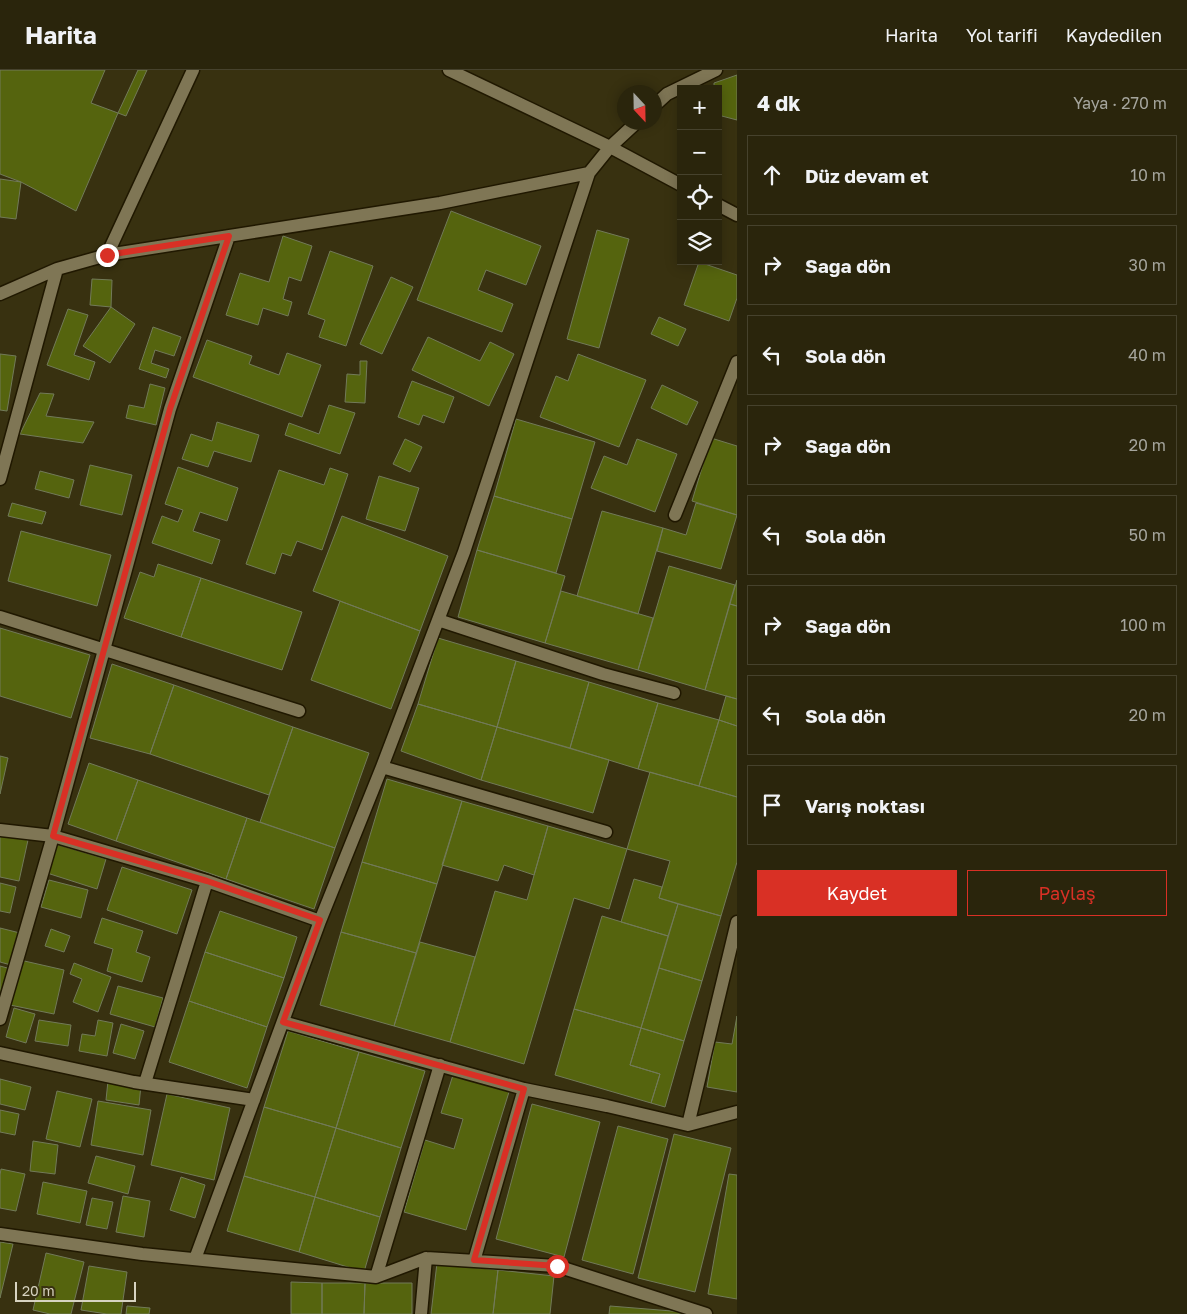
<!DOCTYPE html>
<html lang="tr">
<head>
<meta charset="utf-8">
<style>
  body { margin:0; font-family:"Golos Text",sans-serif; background:#322d15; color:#f1f3f6 }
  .controls { position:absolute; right:15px; top:15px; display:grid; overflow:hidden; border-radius:0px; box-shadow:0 2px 12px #0003 }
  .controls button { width:45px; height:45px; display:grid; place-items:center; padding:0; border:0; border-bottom:1px solid #46422d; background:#2a250c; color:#f1f3f6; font:25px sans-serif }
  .compass { position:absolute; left:617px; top:15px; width:45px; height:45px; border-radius:50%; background:#2a250c; box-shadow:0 2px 12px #0003; rotate:158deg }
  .scale { position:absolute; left:15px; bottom:12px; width:121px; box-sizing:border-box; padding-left:5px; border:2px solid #d7d3c1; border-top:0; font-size:14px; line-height:18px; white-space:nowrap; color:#d7d3c1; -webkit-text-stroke:4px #383110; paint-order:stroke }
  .stop { position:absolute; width:15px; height:15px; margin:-11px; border:4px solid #d93025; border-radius:50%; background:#fff }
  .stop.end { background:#d93025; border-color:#fff; box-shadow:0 1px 5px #0008 }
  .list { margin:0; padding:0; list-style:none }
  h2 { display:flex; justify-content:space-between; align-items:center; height:65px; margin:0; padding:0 20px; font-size:21px }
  h2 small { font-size:16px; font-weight:400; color:#a5a59d }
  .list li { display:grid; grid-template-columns:32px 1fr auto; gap:15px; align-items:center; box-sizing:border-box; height:80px; margin:0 10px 10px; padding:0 10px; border:1px solid #46422d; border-radius:0px }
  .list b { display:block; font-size:19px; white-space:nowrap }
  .list em { font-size:16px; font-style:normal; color:#a5a59d }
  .actions { display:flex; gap:10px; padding:15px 20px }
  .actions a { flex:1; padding:11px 0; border:1px solid #d93025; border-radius:0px; text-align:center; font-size:18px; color:#d93025 }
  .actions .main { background:#d93025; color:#fff }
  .icon { flex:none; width:28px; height:28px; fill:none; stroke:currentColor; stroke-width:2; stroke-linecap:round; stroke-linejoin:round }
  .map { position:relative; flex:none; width:737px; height:1244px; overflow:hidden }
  header { display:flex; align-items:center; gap:30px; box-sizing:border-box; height:70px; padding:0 25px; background:#2a250c; border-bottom:1px solid #46422d }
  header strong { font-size:24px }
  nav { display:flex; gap:28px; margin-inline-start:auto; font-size:18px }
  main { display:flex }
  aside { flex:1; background:#2a250c }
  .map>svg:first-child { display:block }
  .building { fill:#55640e; stroke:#727a59 }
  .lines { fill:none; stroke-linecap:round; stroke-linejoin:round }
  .minor-casing { stroke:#201800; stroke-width:15 }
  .minor { stroke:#7f7655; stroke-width:12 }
  .route { stroke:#d93025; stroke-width:6 }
</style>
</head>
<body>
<header>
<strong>Harita</strong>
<nav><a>Harita</a><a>Yol tarifi</a><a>Kaydedilen</a></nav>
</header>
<main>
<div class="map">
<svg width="737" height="1244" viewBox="0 0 737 1244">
  <rect width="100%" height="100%" fill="#383110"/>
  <path class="building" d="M 0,0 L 105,0 L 91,33 L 118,43 L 76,141 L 21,112 L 0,104 Z
    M 138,0 L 147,0 L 126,46 L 118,43 Z
    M 737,5 L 737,50 L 718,45 L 718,19 L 714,19 L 714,13 Z
    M 0,109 L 21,112 L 16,149 L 0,147 Z
    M 451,141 L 541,176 L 526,215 L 486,200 L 478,220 L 513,234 L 502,262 L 417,230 Z
    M 597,160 L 629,169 L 599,278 L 567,269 Z
    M 283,166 L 312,176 L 301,211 L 289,207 L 283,229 L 292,232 L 288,246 L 263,238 L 258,255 L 226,245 L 240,203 L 269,212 Z
    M 330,181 L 373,196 L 346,276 L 319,267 L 325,250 L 308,244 Z
    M 699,192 L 737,205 L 737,228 L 729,251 L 684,235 Z
    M 391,207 L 413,217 L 382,284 L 360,274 Z
    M 92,209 L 112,210 L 111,237 L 90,235 Z
    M 111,237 L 135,254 L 110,293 L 83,276 Z
    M 68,239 L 88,245 L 74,285 L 95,292 L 89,310 L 47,295 Z
    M 659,247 L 686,259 L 678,276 L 651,264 Z
    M 153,257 L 181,267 L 174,286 L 155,280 L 151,293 L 169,299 L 166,308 L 139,299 Z
    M 428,267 L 480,291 L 490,272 L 514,284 L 489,336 L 412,300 Z
    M 207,270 L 252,286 L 249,294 L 279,305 L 287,283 L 321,295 L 302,347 L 193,307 Z
    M 0,284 L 16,286 L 7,341 L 0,340 Z
    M 578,284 L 646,310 L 619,377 L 540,347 L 556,306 L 568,311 Z
    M 360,291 L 367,291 L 365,333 L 345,332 L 347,304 L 360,305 Z
    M 412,311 L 454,327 L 444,353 L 423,345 L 419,355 L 398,347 Z
    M 150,314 L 165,318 L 156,355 L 126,348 L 129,335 L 144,338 Z
    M 662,315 L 698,332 L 687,355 L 651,338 Z
    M 40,323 L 54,324 L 46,346 L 94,352 L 83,373 L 20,364 Z
    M 329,335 L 355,343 L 340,384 L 285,365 L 289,353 L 319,364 Z
    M 516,349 L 595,372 L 572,449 L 494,426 Z
    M 217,352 L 259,365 L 251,392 L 214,381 L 208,397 L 182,389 L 191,364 L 212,371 Z
    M 711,368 L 737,376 L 737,445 L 692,431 Z
    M 405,369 L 422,377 L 410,402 L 393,394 Z
    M 637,369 L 677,384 L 655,442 L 591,418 L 604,386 L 627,395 Z
    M 90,395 L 132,405 L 122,445 L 80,435 Z
    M 178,397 L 238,418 L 227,451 L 200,442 L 193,461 L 220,470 L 212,494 L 152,473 L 162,446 L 178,452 L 183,440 L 165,434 Z
    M 330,398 L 348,404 L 322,480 L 297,471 L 291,486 L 282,483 L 275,504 L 246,494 L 279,400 L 324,415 Z
    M 40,401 L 74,410 L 69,428 L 35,419 Z
    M 379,406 L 419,418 L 405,461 L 366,449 Z
    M 494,426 L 572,449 L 556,503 L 477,480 Z
    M 12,433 L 46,442 L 42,454 L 8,446 Z
    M 696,433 L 737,445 L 721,499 L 657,481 L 663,458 L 686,465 Z
    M 602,441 L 663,458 L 638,544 L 577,526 Z
    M 342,446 L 448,486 L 420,561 L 313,521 Z
    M 21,461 L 111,485 L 97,536 L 8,511 Z
    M 477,480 L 565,506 L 545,573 L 458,547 Z
    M 158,494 L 201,508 L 181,567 L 124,548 L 140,502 L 154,507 Z
    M 669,496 L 735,515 L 705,620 L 638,600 Z
    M 201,508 L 302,542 L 282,600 L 181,567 Z
    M 737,510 L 737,536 L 730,534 Z
    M 561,521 L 653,548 L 638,600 L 545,573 Z
    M 340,531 L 420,561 L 391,639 L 311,610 Z
    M 730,534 L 737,536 L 737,629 L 705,620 Z
    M 0,558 L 90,585 L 71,648 L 0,626 Z
    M 438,568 L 516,591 L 497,657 L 418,634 Z
    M 516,591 L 589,612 L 570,678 L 497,657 Z
    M 112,594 L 174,615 L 150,684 L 90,668 Z
    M 589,612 L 658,633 L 638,699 L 570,678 Z
    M 174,615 L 293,657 L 269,725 L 150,684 Z
    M 726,626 L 737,629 L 737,656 L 719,650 Z
    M 658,633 L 719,650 L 699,716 L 638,699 Z
    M 418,634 L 497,657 L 481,710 L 401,681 Z
    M 719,650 L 737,656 L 737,727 L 699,716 Z
    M 293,657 L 369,683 L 335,778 L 260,752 Z
    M 497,657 L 609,690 L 593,743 L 481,710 Z
    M 0,686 L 8,688 L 0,724 Z
    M 89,693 L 138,710 L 116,771 L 68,754 Z
    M 650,702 L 737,727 L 737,792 L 721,846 L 659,828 L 670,791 L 627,779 Z
    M 387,709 L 462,731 L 437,814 L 362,792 Z
    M 138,710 L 247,748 L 226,809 L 116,771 Z
    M 462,731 L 548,756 L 534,805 L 504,795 L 498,811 L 442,795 Z
    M 247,748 L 335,778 L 314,839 L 226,809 Z
    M 548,756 L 627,779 L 609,839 L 574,828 L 524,994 L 450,972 L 495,821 L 527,830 Z
    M 0,765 L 28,770 L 19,811 L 0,807 Z
    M 56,774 L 106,789 L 97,819 L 47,803 Z
    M 362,792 L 437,814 L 416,883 L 341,862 Z
    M 122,797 L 192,820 L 177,864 L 107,840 Z
    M 634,809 L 662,817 L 659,828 L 678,834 L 668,866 L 621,852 Z
    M 49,810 L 88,820 L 81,848 L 41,837 Z
    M 0,813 L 16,817 L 10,843 L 0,841 Z
    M 678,834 L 721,846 L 702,911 L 659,898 Z
    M 220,841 L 297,867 L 284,908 L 205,882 Z
    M 602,846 L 668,866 L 641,958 L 574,939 Z
    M 102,848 L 143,861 L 136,882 L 150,887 L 142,912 L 107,901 L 113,879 L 94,873 Z
    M 0,858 L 20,863 L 11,895 L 0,892 Z
    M 51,859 L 70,866 L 64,882 L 45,876 Z
    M 341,862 L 416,883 L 394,956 L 320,935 Z
    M 420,872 L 475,887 L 450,972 L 394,956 Z
    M 205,882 L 284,908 L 267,957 L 189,931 Z
    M 20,890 L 64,900 L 54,944 L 10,935 Z
    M 74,893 L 111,907 L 98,942 L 73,932 L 82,909 L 70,904 Z
    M 0,896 L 11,899 L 4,924 L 0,923 Z
    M 659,898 L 702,911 L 684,971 L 641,958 Z
    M 118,916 L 163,928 L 155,957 L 110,944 Z
    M 189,931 L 267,957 L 247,1018 L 169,992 Z
    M 14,938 L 35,944 L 26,973 L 6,967 Z
    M 574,939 L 641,958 L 630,995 L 660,1004 L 651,1033 L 555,1005 Z
    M 737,946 L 737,1022 L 707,1017 L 715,972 L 732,974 Z
    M 39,950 L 71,955 L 68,976 L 35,971 Z
    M 98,950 L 113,953 L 107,986 L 79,981 L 82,964 L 95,966 Z
    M 121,954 L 144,961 L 135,989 L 113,983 Z
    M 641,958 L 684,971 L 665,1037 L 651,1033 L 660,1004 L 630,995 Z
    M 288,961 L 359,982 L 336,1058 L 264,1037 Z
    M 359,982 L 425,1001 L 401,1078 L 336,1058 Z
    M 453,1005 L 509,1022 L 466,1160 L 404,1142 L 425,1070 L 454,1079 L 463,1049 L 441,1043 Z
    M 0,1009 L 31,1017 L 25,1040 L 0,1034 Z
    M 108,1011 L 141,1015 L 139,1035 L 106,1030 Z
    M 57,1021 L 92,1029 L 80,1077 L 46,1069 Z
    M 167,1024 L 230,1038 L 214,1110 L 151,1095 Z
    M 98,1031 L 151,1040 L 143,1085 L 91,1075 Z
    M 532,1034 L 600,1052 L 564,1187 L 496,1169 Z
    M 264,1037 L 336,1058 L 315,1127 L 244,1106 Z
    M 0,1040 L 19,1044 L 15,1065 L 0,1062 Z
    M 618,1056 L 668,1069 L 633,1204 L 582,1190 Z
    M 336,1058 L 401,1078 L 380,1147 L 315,1127 Z
    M 674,1064 L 731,1078 L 695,1222 L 638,1208 Z
    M 33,1071 L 58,1075 L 55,1104 L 30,1101 Z
    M 96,1086 L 135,1096 L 128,1124 L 88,1113 Z
    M 1,1099 L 25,1104 L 16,1141 L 0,1138 L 0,1105 Z
    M 729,1104 L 737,1105 L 737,1229 L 708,1224 Z
    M 244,1106 L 315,1127 L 299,1182 L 227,1161 Z
    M 181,1107 L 205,1115 L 195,1148 L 170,1140 Z
    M 43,1112 L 87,1121 L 80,1153 L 37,1144 Z
    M 123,1126 L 150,1131 L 144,1167 L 116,1162 Z
    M 315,1127 L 380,1147 L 364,1202 L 299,1182 Z
    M 92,1128 L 113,1132 L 107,1159 L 86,1155 Z
    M 0,1172 L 13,1174 L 0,1228 Z
    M 46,1183 L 84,1192 L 71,1244 L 50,1244 L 33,1240 Z
    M 437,1193 L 498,1200 L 493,1244 L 431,1244 Z
    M 89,1196 L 127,1202 L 121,1244 L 107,1244 L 81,1240 Z
    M 498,1200 L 554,1206 L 550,1244 L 493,1244 Z
    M 291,1212 L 322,1213 L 322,1244 L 291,1244 Z
    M 322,1213 L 365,1213 L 364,1244 L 322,1244 Z
    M 365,1213 L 412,1213 L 412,1244 L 364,1244 Z
    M 127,1236 L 150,1238 L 149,1244 L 126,1244 Z
    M 610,1236 L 684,1242 L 684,1244 L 609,1244 Z"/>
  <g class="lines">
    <g class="minor-casing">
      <path id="minor" d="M 449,0 L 610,77 L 681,115
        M 654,36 L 667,24 L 716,0
        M 718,135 L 737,145
        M 107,185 L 193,0
        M 0,224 L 57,199 L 107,185 L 440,133 L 589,103 L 610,77 L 637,52
        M 0,409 L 57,199
        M 675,445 L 737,292
        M 0,547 L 299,641
        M 438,550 L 603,604 L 674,623
        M 382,697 L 606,762
        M 0,760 L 53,766 L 207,811 L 320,851
        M 0,949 L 53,766 L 170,339 L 229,166
        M 283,952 L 524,1019 L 607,1036 L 688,1055 L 737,1042
        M 0,983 L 134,1012 L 254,1030
        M 145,1013 L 207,811
        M 688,1055 L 737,852
        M 0,1164 L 142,1184 L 376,1207 L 426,1188 L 557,1196 L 706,1244
        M 195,1189 L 320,851 L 382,697 L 464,482 L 589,103
        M 474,1191 L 524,1019
        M 376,1207 L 440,995
        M 421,1244 L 426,1188"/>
    </g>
    <use href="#minor" class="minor"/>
  </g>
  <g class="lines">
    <path class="route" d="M 107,185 L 229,166 L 170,339 L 53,766 L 207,811 L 320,850 L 283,952 L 524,1019 L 474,1190 L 557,1196"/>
  </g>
</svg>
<div class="controls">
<button>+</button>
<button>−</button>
<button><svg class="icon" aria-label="locate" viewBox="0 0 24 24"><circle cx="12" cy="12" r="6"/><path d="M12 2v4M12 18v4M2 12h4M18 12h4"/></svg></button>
<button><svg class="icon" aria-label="layers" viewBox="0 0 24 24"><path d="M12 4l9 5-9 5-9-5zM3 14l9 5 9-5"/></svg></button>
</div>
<svg class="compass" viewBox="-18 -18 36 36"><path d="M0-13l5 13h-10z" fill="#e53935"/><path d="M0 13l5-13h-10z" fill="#a5a59d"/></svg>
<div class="scale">20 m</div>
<div class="stop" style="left:557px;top:1196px"></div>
<div class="stop end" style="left:107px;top:185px"></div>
</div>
<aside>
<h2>4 dk<small>Yaya · 270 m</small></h2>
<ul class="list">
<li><svg class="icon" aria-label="ahead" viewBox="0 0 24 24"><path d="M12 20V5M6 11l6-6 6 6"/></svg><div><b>Düz devam et</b></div><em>10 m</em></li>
<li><svg class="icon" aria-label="right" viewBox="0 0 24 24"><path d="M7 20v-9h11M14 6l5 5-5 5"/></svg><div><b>Sağa dön</b></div><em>30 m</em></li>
<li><svg class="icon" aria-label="left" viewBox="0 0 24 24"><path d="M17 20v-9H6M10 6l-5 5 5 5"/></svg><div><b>Sola dön</b></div><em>40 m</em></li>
<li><svg class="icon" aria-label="right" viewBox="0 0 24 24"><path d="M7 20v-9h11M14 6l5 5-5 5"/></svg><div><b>Sağa dön</b></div><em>20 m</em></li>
<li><svg class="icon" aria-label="left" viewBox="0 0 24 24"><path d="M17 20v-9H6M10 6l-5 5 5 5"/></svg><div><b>Sola dön</b></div><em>50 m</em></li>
<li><svg class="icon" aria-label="right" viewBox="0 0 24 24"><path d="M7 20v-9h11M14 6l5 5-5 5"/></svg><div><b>Sağa dön</b></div><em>100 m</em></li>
<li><svg class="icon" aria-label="left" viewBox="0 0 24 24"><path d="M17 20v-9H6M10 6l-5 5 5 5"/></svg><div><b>Sola dön</b></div><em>20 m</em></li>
<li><svg class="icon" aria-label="arrive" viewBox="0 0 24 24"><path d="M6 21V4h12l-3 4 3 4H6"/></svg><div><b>Varış noktası</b></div></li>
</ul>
<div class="actions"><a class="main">Kaydet</a><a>Paylaş</a></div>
</aside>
</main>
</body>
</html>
